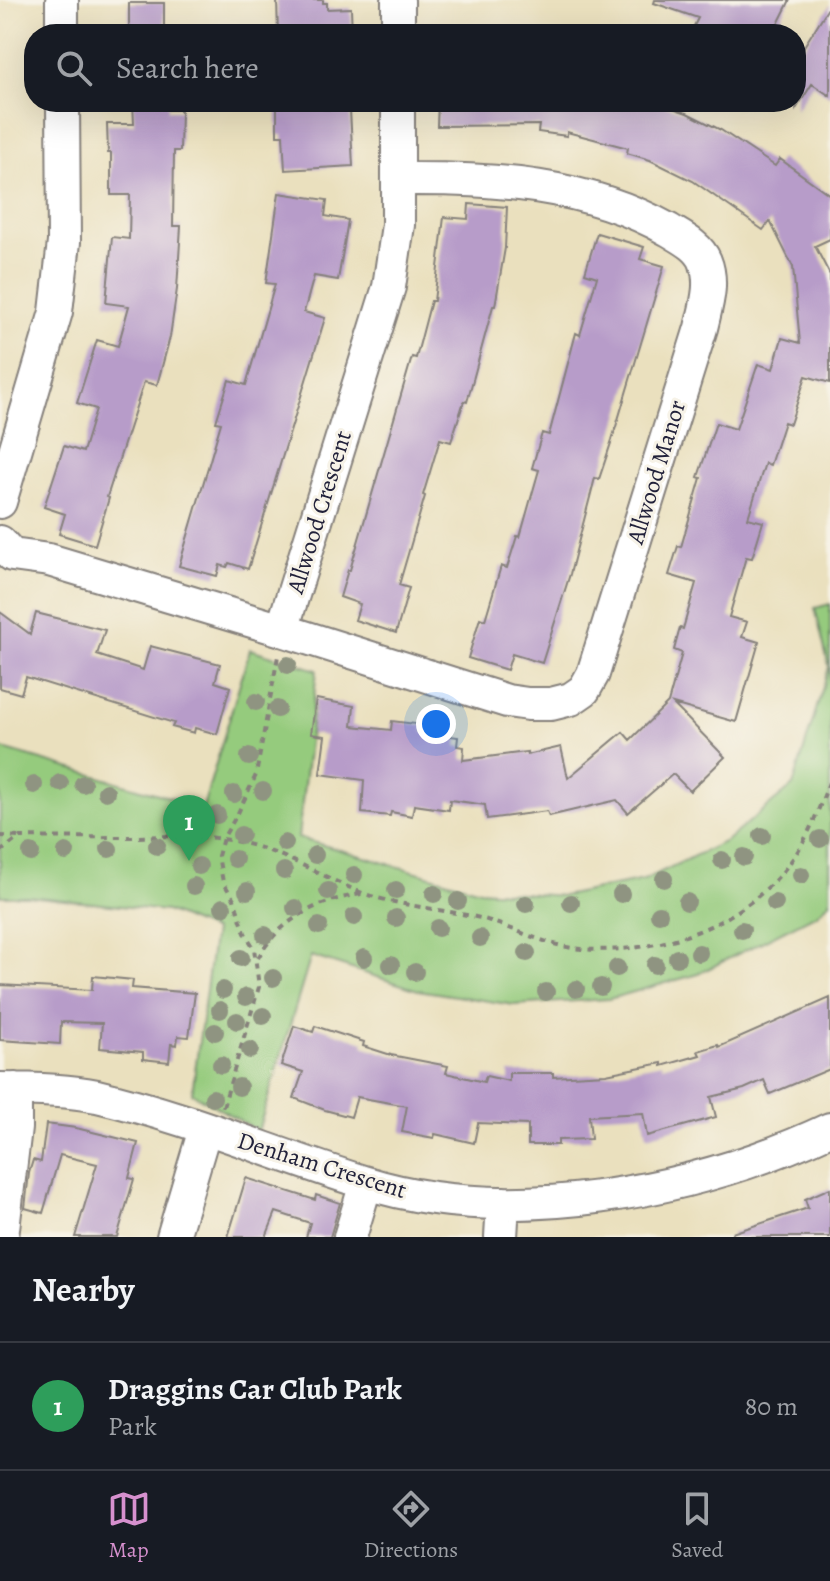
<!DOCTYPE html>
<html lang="en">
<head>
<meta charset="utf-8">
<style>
  body { margin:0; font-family:Alegreya,serif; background:#20242c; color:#f1f3f6 }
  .you { position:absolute; left:436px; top:724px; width:28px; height:28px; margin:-20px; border:6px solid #fff; border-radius:50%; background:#1a73e8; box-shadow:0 0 0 12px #1a73e833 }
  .badge { display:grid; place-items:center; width:52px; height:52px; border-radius:50%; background:#d690ce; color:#fff; font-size:26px; font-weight:700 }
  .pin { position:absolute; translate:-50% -66px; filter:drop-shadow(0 2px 4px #0008) }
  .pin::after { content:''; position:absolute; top:42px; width:28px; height:24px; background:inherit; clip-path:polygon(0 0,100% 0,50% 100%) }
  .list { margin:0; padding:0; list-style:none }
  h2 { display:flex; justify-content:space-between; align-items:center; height:104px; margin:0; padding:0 32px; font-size:34px }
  h2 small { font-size:26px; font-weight:400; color:#9ea1a6 }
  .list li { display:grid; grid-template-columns:52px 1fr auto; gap:24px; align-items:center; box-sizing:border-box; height:128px; padding:0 32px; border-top:2px solid #363941 }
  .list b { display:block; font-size:30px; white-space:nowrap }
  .list p { margin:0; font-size:26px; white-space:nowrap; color:#9ea1a6 }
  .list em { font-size:26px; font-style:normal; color:#9ea1a6 }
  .icon { flex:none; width:44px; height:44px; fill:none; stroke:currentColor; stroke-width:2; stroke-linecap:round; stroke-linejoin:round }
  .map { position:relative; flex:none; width:830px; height:1237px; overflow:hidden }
  .search { position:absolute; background:#171b24; box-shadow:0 8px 32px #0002; left:24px; right:24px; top:24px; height:88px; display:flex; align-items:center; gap:20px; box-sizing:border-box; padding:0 28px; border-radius:32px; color:#9ea1a6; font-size:30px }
  .sheet { height:232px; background:#171b24 }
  nav { display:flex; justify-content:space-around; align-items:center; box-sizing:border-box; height:112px; border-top:2px solid #363941; background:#171b24; font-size:22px; color:#9ea1a6 }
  nav a { display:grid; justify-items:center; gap:4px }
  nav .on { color:#d690ce }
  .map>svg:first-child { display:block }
  .green { fill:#95cb7d; stroke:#5c765c; stroke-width:2 }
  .building { fill:#b79cc9 }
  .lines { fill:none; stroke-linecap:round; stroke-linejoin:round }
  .minor-casing { stroke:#86817c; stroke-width:36 }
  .path { stroke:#86817c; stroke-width:4; stroke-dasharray:6 6; stroke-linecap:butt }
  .minor { stroke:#fff; stroke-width:32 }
  .tree { fill:#8f9481 }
  .labels { text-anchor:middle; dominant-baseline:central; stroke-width:6; stroke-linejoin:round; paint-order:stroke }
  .street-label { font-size:24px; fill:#22223b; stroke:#f7f3e8 }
</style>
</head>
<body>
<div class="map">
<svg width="830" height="1237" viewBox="0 0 830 1237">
  <rect width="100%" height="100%" fill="#f7f3e8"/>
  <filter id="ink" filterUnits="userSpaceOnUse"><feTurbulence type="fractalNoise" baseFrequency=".0125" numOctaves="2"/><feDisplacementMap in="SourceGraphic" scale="16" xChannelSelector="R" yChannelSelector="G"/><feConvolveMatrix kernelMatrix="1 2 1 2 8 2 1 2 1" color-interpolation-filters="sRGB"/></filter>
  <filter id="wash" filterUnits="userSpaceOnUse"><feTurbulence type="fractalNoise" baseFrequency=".006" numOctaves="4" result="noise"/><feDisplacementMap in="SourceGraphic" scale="32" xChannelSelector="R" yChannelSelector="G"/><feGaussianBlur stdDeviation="1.8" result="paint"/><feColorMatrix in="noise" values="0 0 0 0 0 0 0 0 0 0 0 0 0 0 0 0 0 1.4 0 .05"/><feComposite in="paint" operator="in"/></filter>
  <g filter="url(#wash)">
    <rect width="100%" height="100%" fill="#eae0be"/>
    <path class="green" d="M 830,604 L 830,902 L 817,914 L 698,974 L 609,999 L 514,1005 L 418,990 L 311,956 L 258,1131 L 192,1093 L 214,931 L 166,911 L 28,896 L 0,896 L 0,748 L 203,807 L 250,649 L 317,670 L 298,838 L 480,890 L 563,896 L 644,880 L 726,841 L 793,786 L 829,667 L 815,608 Z"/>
    <g id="blocks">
      <path class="building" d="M 277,0 L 323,0 L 323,3 L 327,3 L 327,9 L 351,8 L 352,34 L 278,34 Z
        M 655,0 L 790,0 L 773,34 L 690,34 L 698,18 L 654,3 Z
        M 129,3 L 164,3 L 164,34 L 129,34 Z
        M 830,5 L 830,96 L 812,84 L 796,109 L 796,59 Z
        M 133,102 L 168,102 L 168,110 L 181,110 L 180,151 L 174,151 L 173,226 L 181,226 L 177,289 L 170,337 L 157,385 L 144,382 L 107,497 L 109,498 L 95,545 L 59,534 L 65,514 L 44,507 L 64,446 L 83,452 L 96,409 L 77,403 L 97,340 L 118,346 L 129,306 L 106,303 L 112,237 L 129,239 L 130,195 L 111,195 L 111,153 L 108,153 L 107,124 L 134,124 Z
        M 277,102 L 323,102 L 323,109 L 350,110 L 353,166 L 285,170 L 283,135 L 277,135 Z
        M 438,102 L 655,102 L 687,113 L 721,130 L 775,166 L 780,159 L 830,195 L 830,239 L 815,246 L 830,275 L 830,383 L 806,376 L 790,424 L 784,422 L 770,465 L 765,463 L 748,518 L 763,522 L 752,558 L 746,557 L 729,617 L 747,622 L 742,637 L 759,642 L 736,722 L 673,704 L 725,757 L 690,791 L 673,774 L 628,813 L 617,800 L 549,816 L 547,811 L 487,819 L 485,805 L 450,800 L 449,810 L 414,805 L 412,816 L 391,812 L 390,816 L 362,813 L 364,780 L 320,774 L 325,736 L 311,734 L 316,699 L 354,706 L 352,726 L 391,730 L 392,721 L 424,725 L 423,732 L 458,737 L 457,746 L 464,747 L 463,760 L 527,752 L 527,755 L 561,747 L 568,778 L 623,732 L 630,740 L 668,703 L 682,653 L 674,650 L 680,628 L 683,629 L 696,583 L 669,575 L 678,546 L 681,547 L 701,478 L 698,477 L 716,423 L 736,429 L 758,364 L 773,369 L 782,338 L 800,343 L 793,267 L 770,221 L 763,230 L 693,181 L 650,160 L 627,153 L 628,148 L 567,132 L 567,136 L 538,132 L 539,125 L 437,126 Z
        M 279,193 L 327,200 L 325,216 L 348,220 L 344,245 L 338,280 L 314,276 L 304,312 L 325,318 L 248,569 L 229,563 L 227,567 L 220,565 L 217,576 L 179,566 L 221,423 L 216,422 L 229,380 L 246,385 L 275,284 L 266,283 Z
        M 469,204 L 507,207 L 505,248 L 495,306 L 493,306 L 467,402 L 464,401 L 451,442 L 440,439 L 423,495 L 425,496 L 399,585 L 409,588 L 396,633 L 355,620 L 360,604 L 340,597 L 348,570 L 350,570 L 412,357 L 416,358 L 431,301 L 434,301 L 444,217 L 468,219 Z
        M 597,233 L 644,247 L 640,259 L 664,266 L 612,440 L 599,479 L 595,478 L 570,574 L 542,663 L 512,654 L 507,670 L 468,658 L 480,618 L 485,620 L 501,566 L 507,568 L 517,536 L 520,537 L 539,470 L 532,468 L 542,433 L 549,435 L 576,333 L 580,335 L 597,277 L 585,273 Z
        M 0,612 L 30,634 L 36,613 L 105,630 L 97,655 L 143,670 L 150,646 L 220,664 L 215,682 L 230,687 L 217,734 L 195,728 L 194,733 L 172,727 L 174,723 L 26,677 L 21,694 L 0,688 Z
        M 93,976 L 133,980 L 132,988 L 195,993 L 189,1037 L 178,1036 L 177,1045 L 171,1044 L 169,1062 L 143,1059 L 143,1052 L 100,1048 L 102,1023 L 61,1022 L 60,1044 L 0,1040 L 0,985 L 92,990 Z
        M 830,998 L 830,1069 L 770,1094 L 764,1080 L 744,1089 L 711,1097 L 716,1117 L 647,1136 L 643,1113 L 589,1116 L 591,1139 L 558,1140 L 558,1145 L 528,1145 L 528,1125 L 478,1123 L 474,1143 L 435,1134 L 434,1138 L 402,1132 L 407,1106 L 357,1097 L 351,1117 L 325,1110 L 294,1098 L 303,1072 L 281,1065 L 294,1026 L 313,1032 L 315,1026 L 364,1042 L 363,1046 L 391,1055 L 448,1066 L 446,1073 L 484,1082 L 486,1076 L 509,1081 L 509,1073 L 553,1073 L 553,1077 L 606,1074 L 662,1063 L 662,1066 L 700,1055 L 698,1051 L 718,1045 L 719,1047 Z
        M 46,1124 L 76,1128 L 138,1143 L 129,1178 L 134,1179 L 117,1237 L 75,1237 L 97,1164 L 60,1155 L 43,1213 L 25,1208 L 29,1173 L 33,1160 L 41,1162 Z
        M 246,1178 L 315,1200 L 316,1195 L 340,1203 L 330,1237 L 306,1237 L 310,1223 L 276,1212 L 266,1237 L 228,1237 Z
        M 830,1188 L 830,1237 L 732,1237 L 732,1233 L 808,1208 L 805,1199 Z"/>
    </g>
  </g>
  <g filter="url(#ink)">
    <use href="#blocks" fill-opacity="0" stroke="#86817c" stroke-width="2"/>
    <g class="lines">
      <g class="minor-casing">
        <path id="minor" d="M 62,0 L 62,34
          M 398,0 L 398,34
          M 0,502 L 56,312 L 64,242 L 63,102
          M 0,542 L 12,555 L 49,560 L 282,630 L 389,287 L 398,225 L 398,102
          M 282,630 L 507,701 L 528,704 L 551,704 L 571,699 L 584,690 L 593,674 L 701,328 C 706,306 714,283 705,261 C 699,246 682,238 669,230 C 586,183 492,178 400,179
          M 0,1089 C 32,1089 66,1090 97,1096 C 187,1117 274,1154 363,1182 C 508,1228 694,1193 830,1129
          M 2,1237 L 15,1128 L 15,1089
          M 173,1237 L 205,1129
          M 350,1237 L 366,1183
          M 501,1237 L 503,1203"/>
      </g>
      <path class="path" d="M 0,836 L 20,837
        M 0,852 L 20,837 C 58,838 96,837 135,837 C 170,836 208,834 243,843 C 285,853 321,876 360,892 C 395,906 446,909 484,919 C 516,929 549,947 582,949 C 659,955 745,925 791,861 C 809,837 819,808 830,780
        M 258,958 C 280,919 319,900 362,894
        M 223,1107 L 259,987 L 254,948 L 245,933 L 234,899 L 223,882 L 218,856 L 223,838 L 237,815 L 256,775 L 278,656"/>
      <use href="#minor" class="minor"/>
    </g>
    <g class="tree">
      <circle cx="288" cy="665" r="9"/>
      <circle cx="256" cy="702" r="9"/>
      <circle cx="277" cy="709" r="9"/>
      <circle cx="249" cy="757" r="9"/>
      <circle cx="60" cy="783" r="9"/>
      <circle cx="83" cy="784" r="9"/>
      <circle cx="34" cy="785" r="9"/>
      <circle cx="263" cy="791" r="9"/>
      <circle cx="106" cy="792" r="9"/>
      <circle cx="234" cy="794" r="9"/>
      <circle cx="217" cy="815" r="9"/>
      <circle cx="199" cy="823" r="9"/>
      <circle cx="241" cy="835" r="9"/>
      <circle cx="762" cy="836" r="9"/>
      <circle cx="820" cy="839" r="9"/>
      <circle cx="285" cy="843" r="9"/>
      <circle cx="157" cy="846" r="9"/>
      <circle cx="109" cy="849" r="9"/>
      <circle cx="66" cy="852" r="9"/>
      <circle cx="31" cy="853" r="9"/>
      <circle cx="315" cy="855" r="9"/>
      <circle cx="744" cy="857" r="9"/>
      <circle cx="235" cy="859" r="9"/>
      <circle cx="722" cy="860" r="9"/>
      <circle cx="199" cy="866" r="9"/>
      <circle cx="284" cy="871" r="9"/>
      <circle cx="354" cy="875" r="9"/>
      <circle cx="801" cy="875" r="9"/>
      <circle cx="664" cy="879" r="9"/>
      <circle cx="194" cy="886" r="9"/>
      <circle cx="396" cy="890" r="9"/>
      <circle cx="247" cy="891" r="9"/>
      <circle cx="328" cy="891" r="9"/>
      <circle cx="434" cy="894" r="9"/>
      <circle cx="621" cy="894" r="9"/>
      <circle cx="458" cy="901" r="9"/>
      <circle cx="687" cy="902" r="9"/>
      <circle cx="571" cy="903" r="9"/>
      <circle cx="775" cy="903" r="9"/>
      <circle cx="526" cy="904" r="9"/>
      <circle cx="223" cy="907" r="9"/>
      <circle cx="295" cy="908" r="9"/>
      <circle cx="659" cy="914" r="9"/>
      <circle cx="354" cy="917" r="9"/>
      <circle cx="396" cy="918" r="9"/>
      <circle cx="319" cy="926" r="9"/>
      <circle cx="438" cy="928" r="9"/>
      <circle cx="742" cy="930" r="9"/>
      <circle cx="265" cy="935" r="9"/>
      <circle cx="480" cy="938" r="9"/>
      <circle cx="527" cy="953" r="9"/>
      <circle cx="699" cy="953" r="9"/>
      <circle cx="241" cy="958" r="9"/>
      <circle cx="364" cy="958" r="9"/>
      <circle cx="677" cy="958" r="9"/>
      <circle cx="391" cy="965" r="9"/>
      <circle cx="655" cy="965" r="9"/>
      <circle cx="617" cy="968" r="9"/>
      <circle cx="415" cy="972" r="9"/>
      <circle cx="273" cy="978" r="9"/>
      <circle cx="601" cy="987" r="9"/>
      <circle cx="576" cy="989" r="9"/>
      <circle cx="223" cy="990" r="9"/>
      <circle cx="546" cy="992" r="9"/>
      <circle cx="246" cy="997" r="9"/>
      <circle cx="220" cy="1010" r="9"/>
      <circle cx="263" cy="1016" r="9"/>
      <circle cx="237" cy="1021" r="9"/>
      <circle cx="215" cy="1032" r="9"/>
      <circle cx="250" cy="1050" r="9"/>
      <circle cx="221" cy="1065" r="9"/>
      <circle cx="239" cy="1087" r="9"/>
      <circle cx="213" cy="1098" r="9"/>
    </g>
  </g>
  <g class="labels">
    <g class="street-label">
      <text transform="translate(656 472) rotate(-73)">Allwood Manor</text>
      <text transform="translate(319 512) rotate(-73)">Allwood Crescent</text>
      <text transform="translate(322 1165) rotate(17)">Denham Crescent</text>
    </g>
  </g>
</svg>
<div class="you"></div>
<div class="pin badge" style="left:189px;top:861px;background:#2e9e5b">1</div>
<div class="search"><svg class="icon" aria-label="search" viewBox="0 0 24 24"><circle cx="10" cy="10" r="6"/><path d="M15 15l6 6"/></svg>Search here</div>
</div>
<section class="sheet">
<h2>Nearby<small></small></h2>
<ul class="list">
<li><span class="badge" style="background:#2e9e5b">1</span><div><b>Draggins Car Club Park</b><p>Park</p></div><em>80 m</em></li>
</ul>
</section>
<nav>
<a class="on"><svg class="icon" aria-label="map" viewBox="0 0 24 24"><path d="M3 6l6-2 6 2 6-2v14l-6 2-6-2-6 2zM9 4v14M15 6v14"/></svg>Map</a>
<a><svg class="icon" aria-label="directions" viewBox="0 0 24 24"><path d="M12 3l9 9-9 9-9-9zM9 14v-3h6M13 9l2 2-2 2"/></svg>Directions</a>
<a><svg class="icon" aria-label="saved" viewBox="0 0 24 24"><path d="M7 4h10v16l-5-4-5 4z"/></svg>Saved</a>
</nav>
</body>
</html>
